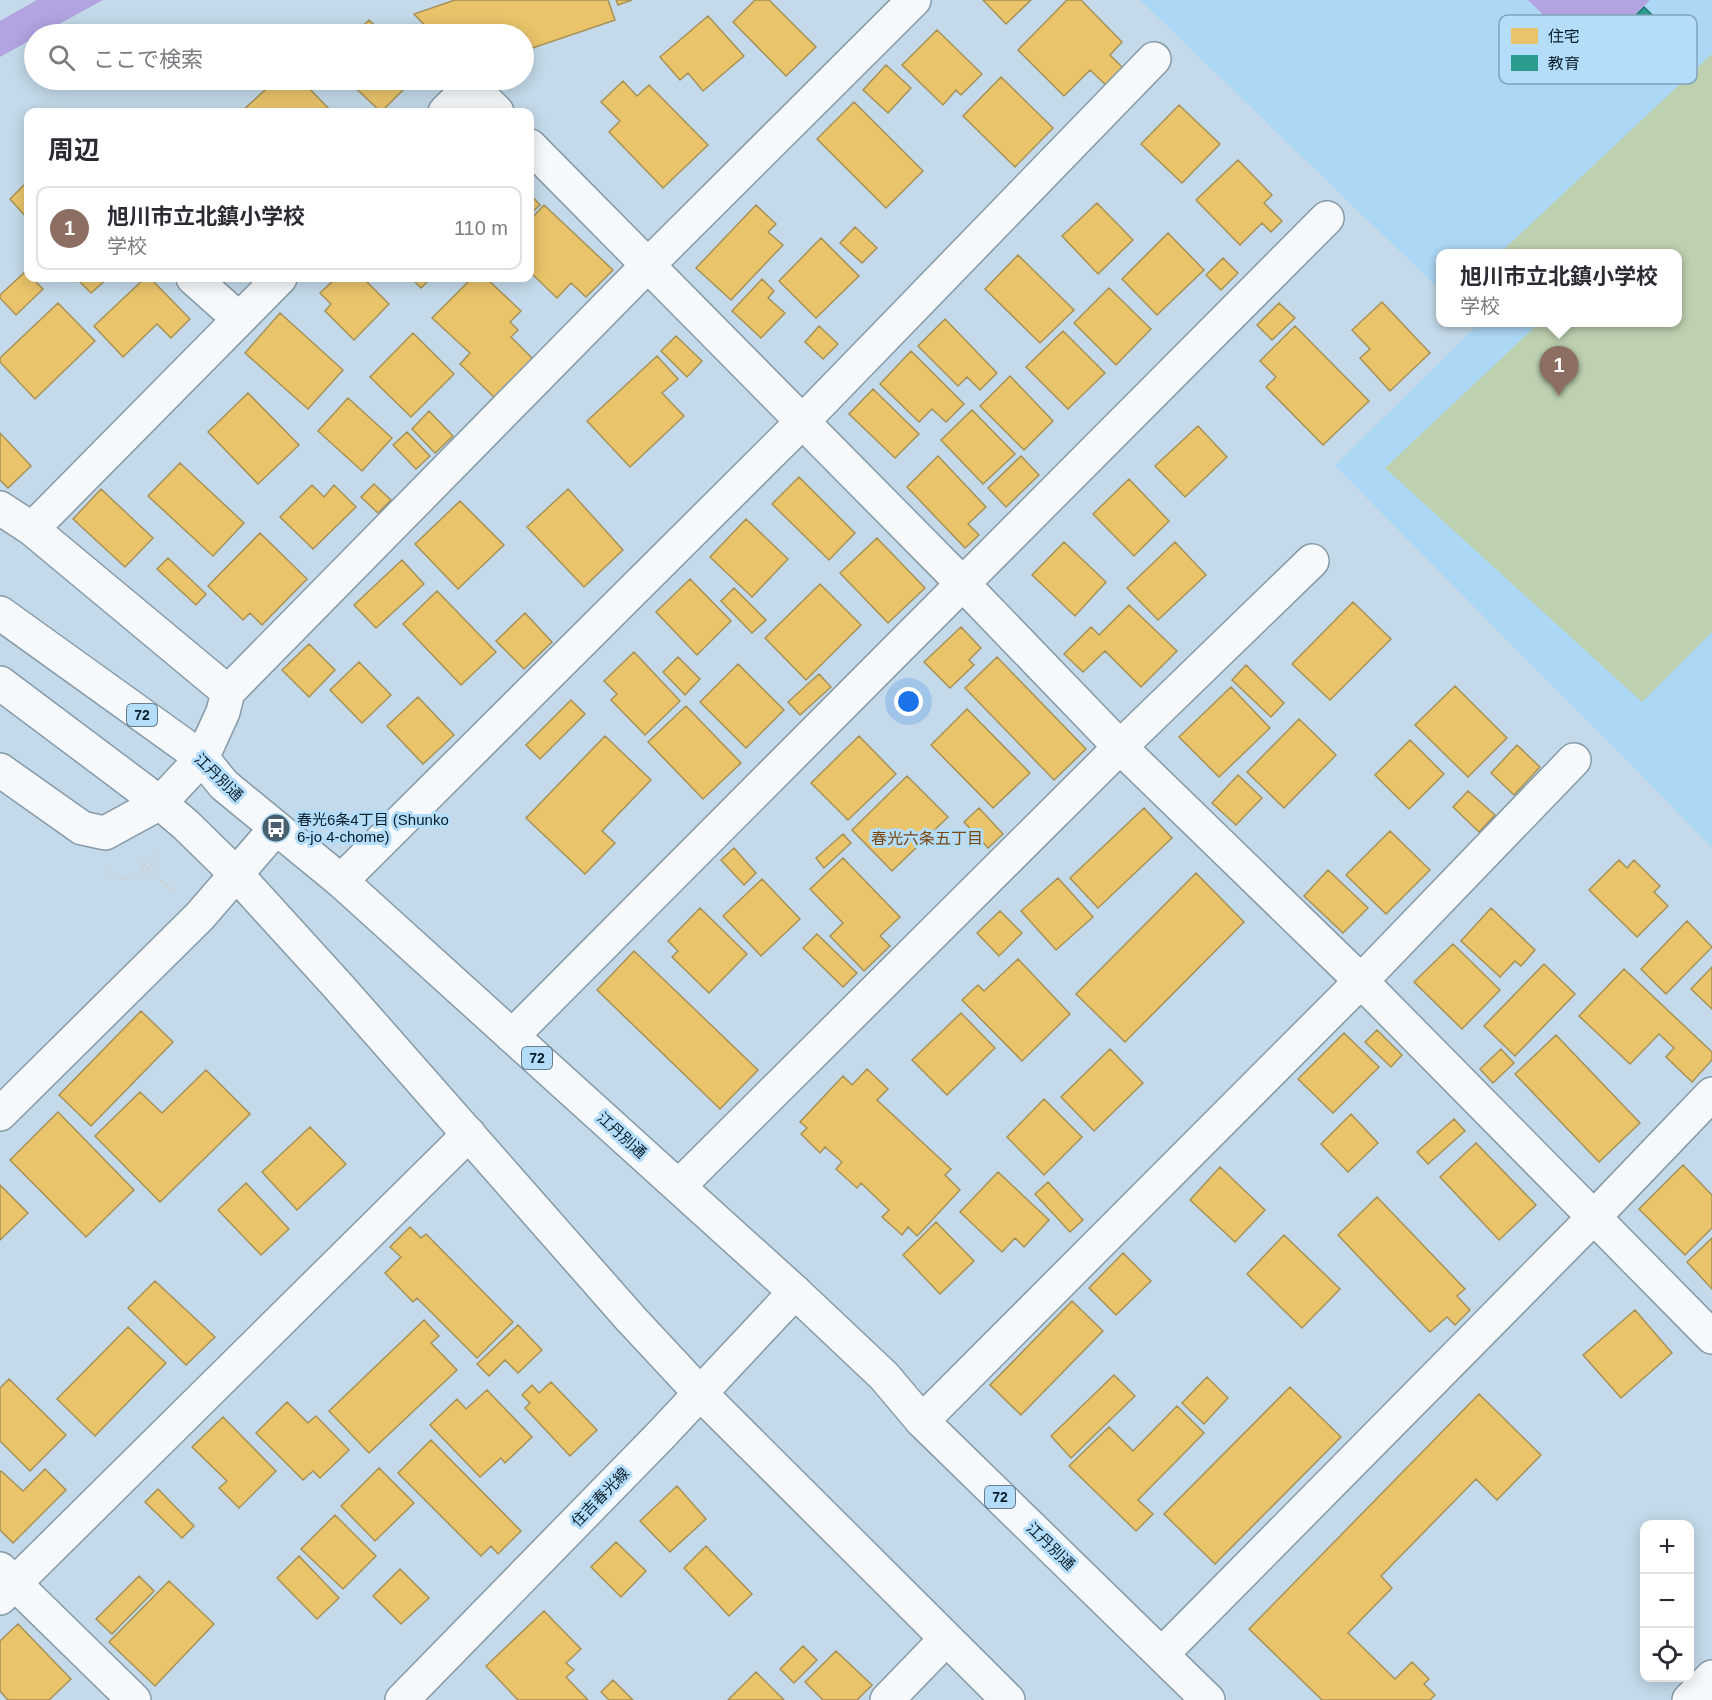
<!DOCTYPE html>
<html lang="ja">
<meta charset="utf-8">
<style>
body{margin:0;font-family:Arial,"Noto Sans JP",sans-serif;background:#f7f7f7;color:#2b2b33}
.controls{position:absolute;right:18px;bottom:18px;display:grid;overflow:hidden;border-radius:12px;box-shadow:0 3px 15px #0003}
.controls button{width:54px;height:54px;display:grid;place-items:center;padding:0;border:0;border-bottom:2px solid #e1e1e2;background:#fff;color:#2b2b33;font:30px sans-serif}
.you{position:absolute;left:909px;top:702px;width:21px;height:21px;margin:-15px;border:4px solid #fff;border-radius:50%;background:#1a73e8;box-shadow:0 0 0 9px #1a73e833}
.badge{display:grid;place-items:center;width:39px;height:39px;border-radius:50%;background:#4a5f6d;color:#fff;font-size:20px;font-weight:700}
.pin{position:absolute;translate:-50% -50px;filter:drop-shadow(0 2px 3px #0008)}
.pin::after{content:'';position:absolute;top:32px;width:21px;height:18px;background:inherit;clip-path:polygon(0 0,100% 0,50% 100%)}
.popup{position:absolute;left:1436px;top:249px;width:246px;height:78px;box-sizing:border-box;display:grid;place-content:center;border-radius:12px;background:#fff;filter:drop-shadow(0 2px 4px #0005);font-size:20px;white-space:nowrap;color:#7c7c81}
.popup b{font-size:22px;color:#2b2b33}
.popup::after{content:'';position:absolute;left:50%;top:100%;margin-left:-12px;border:12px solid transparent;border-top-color:#fff}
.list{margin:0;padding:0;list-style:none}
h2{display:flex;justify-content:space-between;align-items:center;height:78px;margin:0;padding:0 24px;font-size:26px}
h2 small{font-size:20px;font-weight:400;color:#7c7c81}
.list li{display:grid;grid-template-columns:39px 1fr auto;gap:18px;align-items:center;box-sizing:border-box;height:84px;margin:0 12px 12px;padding:0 12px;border:2px solid #e1e1e2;border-radius:12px}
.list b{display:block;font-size:22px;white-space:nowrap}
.list p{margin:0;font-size:20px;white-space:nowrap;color:#7c7c81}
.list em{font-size:20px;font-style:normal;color:#7c7c81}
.icon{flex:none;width:33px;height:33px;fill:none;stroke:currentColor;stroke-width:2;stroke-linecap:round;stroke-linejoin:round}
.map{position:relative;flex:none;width:1712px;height:1700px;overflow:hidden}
.search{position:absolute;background:#fff;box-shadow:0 3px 15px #0003;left:24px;top:24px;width:510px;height:66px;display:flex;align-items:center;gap:15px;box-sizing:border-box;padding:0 21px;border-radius:33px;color:#7c7c81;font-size:22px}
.panel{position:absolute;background:#fff;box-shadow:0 3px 15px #0003;left:24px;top:108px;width:510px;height:174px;border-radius:12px}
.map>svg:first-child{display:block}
.built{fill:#acd7f5}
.green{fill:#bdd1b1}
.water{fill:#b2a3e1}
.homes{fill:#e9c46a;stroke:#a69257;stroke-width:1.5}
.schools{fill:#2a9d8f;stroke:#207771;stroke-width:1.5}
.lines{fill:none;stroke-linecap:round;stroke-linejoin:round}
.minor-casing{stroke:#8599a6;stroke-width:36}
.tertiary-casing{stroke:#8599a6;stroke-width:36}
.primary-casing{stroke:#8599a6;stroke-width:36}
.path{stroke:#cbd2d7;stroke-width:4;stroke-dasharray:3 3;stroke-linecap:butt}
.minor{stroke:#f6f9fc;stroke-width:33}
.tertiary{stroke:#f6f9fc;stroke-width:33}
.primary{stroke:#f6f9fc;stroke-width:33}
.labels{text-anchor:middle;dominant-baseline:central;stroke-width:6;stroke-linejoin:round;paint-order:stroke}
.shield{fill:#b4ddfa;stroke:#3c5768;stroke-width:1.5}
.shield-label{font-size:14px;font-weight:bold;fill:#081d2a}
.street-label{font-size:15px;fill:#081d2a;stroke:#b4ddfa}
.poi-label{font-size:15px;fill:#081d2a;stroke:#b4ddfa;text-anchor:start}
.neighbourhood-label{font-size:16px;fill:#7c450a;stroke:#b4ddfa}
.key{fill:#b4ddfa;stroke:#80a3bc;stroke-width:1.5}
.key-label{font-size:16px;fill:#081d2a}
</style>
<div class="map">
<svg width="1712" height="1700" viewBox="0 0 1712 1700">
<rect width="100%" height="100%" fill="#c4daea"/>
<path class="built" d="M1140,0H1712V847L1335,466L1477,325L1475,323L1678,322V254H1440V290Z"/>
<path class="green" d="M1712,54V632L1642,702L1385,468L1539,323L1678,322V254L1500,253Z"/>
<path class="water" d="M37,0H103L41,34H34V38L0,57V21Z
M1528,0H1650L1590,61Z"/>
<path class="homes" d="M455,0H608L615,20L524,51V34H433L414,14Z
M616,0H632L618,5Z
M755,0H769L816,47L786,76L733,22Z
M983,0H1031L1006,24Z
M1067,0H1081L1122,42L1110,55L1124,69L1107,86L1090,70L1064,96L1018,50Z
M708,16L744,56L703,91L688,73L680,80L660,57Z
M369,20L383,34H355Z
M937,30L982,74L961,95L956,90L943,105L902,65Z
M886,65L911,88L888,113L863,90Z
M1001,77L1053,128L1015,167L963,116Z
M276,80H301L332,112H241Z
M347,80H413L381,112Z
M623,81L637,96L649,85L708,145L663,188L609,132L620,121L601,102Z
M854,102L923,171L886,208L817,139Z
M1179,105L1220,144L1182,183L1141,144Z
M1238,160L1272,195L1264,203L1282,221L1271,232L1262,223L1240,245L1196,200Z
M28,181V219L10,199Z
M530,194L540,205L530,214Z
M1097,203L1133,240L1098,274L1062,236Z
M544,205L613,270L586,297L571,283L557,298L530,272V220Z
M756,205L776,224L768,232L783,245L731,300L696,268Z
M855,227L877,248L862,263L840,243Z
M1168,233L1204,270L1157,315L1122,279Z
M821,238L859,276L816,318L779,281Z
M1018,255L1074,310L1040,343L985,289Z
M1223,258L1238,273L1221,290L1206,275Z
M26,271L28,278H32L43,289L16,315L0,298V295Z
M76,278H108L91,293Z
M145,278H150L190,319L171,338L157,324L123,357L94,326Z
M336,278H363L389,304L354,340L325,311L331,304L320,293Z
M411,278H431L421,288Z
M472,278H486L521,311L510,322L518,330L511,337L534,360L496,399L460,364L470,353L432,318Z
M762,279L774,291L768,298L785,313L761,338L732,311Z
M1109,288L1151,329L1116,365L1074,323Z
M1382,302L1430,353L1390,391L1360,358L1370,349L1352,330Z
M58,303L95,341L35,399L0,362V358Z
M1279,303L1295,318L1272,340L1257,325Z
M280,313L343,370L308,409L245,353Z
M945,319L997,373L980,390L967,377L958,386L918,346Z
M819,326L838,344L823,359L805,342Z
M1295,326L1369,401L1323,445L1266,387L1276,377L1260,361Z
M1063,331L1105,373L1068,409L1026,367Z
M413,333L454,374L411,417L370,377Z
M676,336L702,361L687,377L661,351Z
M911,351L964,404L946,422L932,409L919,422L880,384Z
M657,356L678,379L662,393L684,416L630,467L587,421Z
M1010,376L1053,421L1024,450L980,406Z
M873,389L919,434L895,458L849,414Z
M248,393L299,445L258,484L208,432Z
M348,398L392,438L362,471L318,431Z
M972,410L1015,454L983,484L941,440Z
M429,411L453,436L435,453L412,429Z
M1198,426L1227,457L1185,497L1155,466Z
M407,432L430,456L416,469L393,445Z
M0,433L31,466L8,488L0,480Z
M938,456L986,507L968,524L979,535L965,548L907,487Z
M1021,456L1039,475L1006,507L988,488Z
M180,463L244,523L213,556L148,496Z
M799,477L855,533L829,560L772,504Z
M1129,479L1169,521L1134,556L1093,514Z
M374,484L391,500L378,513L361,497Z
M312,485L324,497L334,485L356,507L313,549L280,517Z
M101,489L153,538L125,567L73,519Z
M568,489L623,550L584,587L527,527Z
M460,501L504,545L458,589L415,544Z
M746,519L788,559L752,597L710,557Z
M260,533L307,579L262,625L250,613L243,620L208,586Z
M877,538L925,588L888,623L840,573Z
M1064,542L1106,582L1075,616L1032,575Z
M1175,542L1206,575L1158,620L1127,588Z
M168,558L206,594L196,605L157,569Z
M402,560L424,584L376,628L354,605Z
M690,579L731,621L697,655L656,612Z
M820,584L861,625L806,680L765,638Z
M734,588L766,620L752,633L721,601Z
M437,591L496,652L461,685L403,624Z
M1353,602L1391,639L1330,700L1292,664Z
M1129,605L1177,651L1141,687L1105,651L1083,672L1064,654L1091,627L1099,635Z
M525,613L552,642L524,669L496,641Z
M961,627L981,648L969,660L974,665L950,688L924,662Z
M309,644L335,670L309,697L282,670Z
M634,652L680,701L645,735L611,700L617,694L604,681Z
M678,657L700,679L685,695L663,672Z
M997,657L1086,749L1054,780L965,688Z
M359,662L391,695L362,723L330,690Z
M738,664L784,710L746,748L700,702Z
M1246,665L1284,703L1271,717L1232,680Z
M819,674L831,687L800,715L788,702Z
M1455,686L1507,738L1468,777L1415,725Z
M1231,687L1270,728L1219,777L1179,737Z
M418,697L454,735L423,764L387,726Z
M571,700L585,714L540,759L526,745Z
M686,706L741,763L703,799L648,742Z
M967,709L1030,773L993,808L931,745Z
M1299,719L1336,755L1284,808L1247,772Z
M605,736L651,780L602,831L615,843L585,874L526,818Z
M859,736L896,774L848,820L811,783Z
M1410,740L1444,774L1409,809L1375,775Z
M1517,745L1540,767L1514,795L1491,773Z
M1238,775L1262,798L1236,825L1212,803Z
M907,776L948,817L892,871L852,830Z
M1468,791L1495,815L1479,832L1453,807Z
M979,808L1003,834L988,848L964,822Z
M1144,808L1172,838L1098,908L1070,878Z
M1390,831L1430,870L1386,914L1346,875Z
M843,834L851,843L824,868L816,858Z
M734,848L756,873L744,885L721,860Z
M843,858L900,917L880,936L890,946L864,971L830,936L843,923L810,889Z
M1619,860L1627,868L1634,860L1660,886L1654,892L1668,906L1637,937L1589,890Z
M1328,870L1368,908L1343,933L1304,896Z
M1196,873L1244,922L1125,1042L1076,994Z
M1058,878L1093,917L1056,950L1021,911Z
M762,879L800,919L761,956L723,916Z
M700,908L747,954L709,993L672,957L678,951L668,941Z
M1491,908L1535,950L1521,966L1515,961L1500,977L1461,941Z
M1000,911L1022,933L999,956L977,933Z
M1687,921L1712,947L1666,994L1641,969Z
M817,934L857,973L843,987L803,948Z
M1453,944L1500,990L1462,1029L1414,982Z
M634,951L758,1070L720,1109L597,990Z
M1018,959L1070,1014L1022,1061L962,1000L978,985L984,991Z
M1544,964L1575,994L1515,1056L1484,1026Z
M1712,967V1009L1691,989Z
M1624,969L1712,1052V1060L1692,1082L1666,1057L1674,1048L1659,1034L1630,1064L1579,1016Z
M141,1011L173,1042L91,1126L59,1095Z
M961,1013L995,1048L947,1095L912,1060Z
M1377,1030L1402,1055L1391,1067L1365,1042Z
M1344,1033L1379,1067L1333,1113L1298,1079Z
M1556,1035L1640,1123L1599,1162L1515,1074Z
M1110,1049L1143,1083L1094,1131L1061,1097Z
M1501,1049L1514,1063L1493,1083L1480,1069Z
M867,1069L888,1089L877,1100L951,1169L945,1175L960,1190L917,1236L908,1227L902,1235L882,1217L889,1210L861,1183L857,1188L836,1169L842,1162L825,1147L820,1153L801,1134L807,1128L800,1122L843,1076L852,1085Z
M206,1070L250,1114L160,1202L95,1136L140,1092L162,1113Z
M1044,1099L1082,1137L1044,1175L1007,1137Z
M58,1112L134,1190L86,1237L10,1160Z
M1351,1114L1378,1143L1348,1172L1321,1144Z
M1454,1119L1465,1131L1428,1164L1417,1152Z
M310,1127L346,1164L297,1210L262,1172Z
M1476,1143L1536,1205L1499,1240L1440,1177Z
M1683,1165L1712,1195V1228L1685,1255L1639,1209Z
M1220,1167L1265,1210L1235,1242L1190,1200Z
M998,1172L1049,1220L1024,1247L1015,1238L1002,1252L960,1212Z
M1048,1182L1083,1220L1070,1232L1035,1194Z
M246,1183L289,1229L261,1255L218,1210Z
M0,1185L28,1213L0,1240Z
M1377,1197L1465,1289L1457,1296L1470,1310L1455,1325L1447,1317L1430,1332L1338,1235Z
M936,1222L974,1261L940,1294L903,1255Z
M410,1227L421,1238L426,1234L513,1322L477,1358L417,1298L413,1302L385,1273L401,1257L390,1247Z
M1284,1235L1340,1289L1302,1328L1247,1274Z
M1712,1238V1289L1687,1262Z
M1123,1253L1151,1281L1116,1315L1089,1288Z
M155,1281L215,1337L186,1365L128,1308Z
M1072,1301L1103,1331L1021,1415L990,1385Z
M1635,1310L1672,1353L1621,1398L1583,1355Z
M424,1320L439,1336L431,1343L457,1370L369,1453L329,1411Z
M518,1325L542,1350L518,1373L505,1360L489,1376L477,1364Z
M128,1327L166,1363L95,1436L57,1399Z
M1114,1375L1135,1396L1071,1458L1051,1436Z
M1207,1377L1228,1398L1204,1424L1182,1403Z
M9,1379L66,1435L30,1471L0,1441V1388Z
M551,1382L597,1430L570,1456L525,1408L530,1403L522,1395L532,1385L539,1393Z
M1290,1387L1341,1437L1215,1564L1164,1514Z
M487,1390L532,1437L505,1463L501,1458L480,1477L430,1425L457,1399L466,1409Z
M1479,1394L1541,1455L1497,1500L1476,1479L1381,1576L1392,1588L1348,1633L1395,1679L1412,1662L1429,1679L1424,1684L1435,1695L1430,1700H1322L1249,1629Z
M287,1402L308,1423L316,1416L349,1450L320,1478L313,1471L303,1480L256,1433Z
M1177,1406L1204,1433L1138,1500L1153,1514L1136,1531L1069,1466L1109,1427L1133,1451Z
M223,1417L276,1471L239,1508L219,1488L227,1481L192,1447Z
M431,1440L521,1531L498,1554L491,1546L481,1556L398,1473Z
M379,1468L414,1503L375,1541L341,1506Z
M45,1469L66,1490L13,1543L0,1530V1472L1,1471L23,1491Z
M677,1486L706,1519L670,1552L640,1521Z
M158,1489L194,1526L182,1538L145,1502Z
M335,1515L376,1556L343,1589L301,1549Z
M616,1542L646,1571L621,1597L591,1567Z
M706,1546L752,1594L729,1616L684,1568Z
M299,1556L339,1598L317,1619L277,1578Z
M400,1569L429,1598L401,1624L373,1596Z
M139,1576L154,1591L112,1634L96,1619Z
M169,1581L214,1624L155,1686L109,1642Z
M544,1611L581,1649L566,1663L574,1670L566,1677L588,1700H518L486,1666Z
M18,1624L71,1679L49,1700H8L0,1691V1641Z
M803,1646L817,1660L794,1683L780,1669Z
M836,1651L872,1685L857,1700H823L805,1682Z
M756,1672L784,1700H728Z
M613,1680L633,1700H609L601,1692Z"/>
<path class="schools" d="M1644,7L1674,36L1627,84L1597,55Z"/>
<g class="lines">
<g class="minor-casing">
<path id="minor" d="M445,112L471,86L497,112
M530,146L963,584L1120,747L1361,981L1712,1337
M193,278L239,319
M0,508L32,529L228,692L223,712L202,758L160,803L105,833L82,828L0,770
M32,529L280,278
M228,692L647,266L914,0
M341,881L802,422L1154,59
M512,1036L1327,218
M0,1114L200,916L276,828
M679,1186L1120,747L1312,561
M922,1421L1361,981L1574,760
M0,1569L134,1700
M0,1598L469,1134
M1162,1654L1593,1218L1712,1094
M887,1700L946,1639
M1689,1700L1712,1677"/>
</g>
<g class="tertiary-casing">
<path id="tertiary" d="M402,1700L660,1436L795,1292"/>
</g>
<g class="primary-casing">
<path id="primary" d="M0,613L202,758L224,785L341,881L795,1292L884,1376L922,1421L1208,1700
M0,683L160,803L186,825L237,875L338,986L631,1319L699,1392L1008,1700"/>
</g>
<path class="path" d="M138,860L173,891
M109,871L122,880L148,868L161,853"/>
<use href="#minor" class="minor"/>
<use href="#tertiary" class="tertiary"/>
<use href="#primary" class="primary"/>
</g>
<defs>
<g id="bus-disc" transform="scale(1.5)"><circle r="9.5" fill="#4a5f6d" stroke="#b4ddfa"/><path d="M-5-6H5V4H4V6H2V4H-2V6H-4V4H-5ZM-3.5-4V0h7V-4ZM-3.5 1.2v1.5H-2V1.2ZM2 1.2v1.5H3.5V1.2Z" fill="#fff"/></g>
</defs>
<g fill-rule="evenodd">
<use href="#bus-disc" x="276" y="828"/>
</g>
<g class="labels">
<g class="shield">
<rect x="127" y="704" width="30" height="22" rx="4.5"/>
<rect x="522" y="1047" width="30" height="22" rx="4.5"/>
<rect x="985" y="1486" width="30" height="22" rx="4.5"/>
</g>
<g class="shield-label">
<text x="142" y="715">72</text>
<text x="537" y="1058">72</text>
<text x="1000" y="1497">72</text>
</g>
<g class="street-label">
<text transform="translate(219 777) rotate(44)">江丹別通</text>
<text transform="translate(622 1135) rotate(42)">江丹別通</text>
<text transform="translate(600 1497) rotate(-46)">住吉春光線</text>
<text transform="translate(1051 1546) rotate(44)">江丹別通</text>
</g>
<g class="poi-label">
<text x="297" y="819">春光6条4丁目 (Shunko<tspan x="297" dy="17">6-jo 4-chome)</tspan></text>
</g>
<g class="neighbourhood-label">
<text x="927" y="838">春光六条五丁目</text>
</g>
</g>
<rect x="1499" y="15" width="198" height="69" rx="9" class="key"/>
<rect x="1511" y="28" width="27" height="16" fill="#e9c46a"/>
<rect x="1511" y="55" width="27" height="16" fill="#2a9d8f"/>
<g class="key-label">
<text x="1548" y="42">住宅</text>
<text x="1548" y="69">教育</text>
</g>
</svg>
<div class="controls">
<button>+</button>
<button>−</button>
<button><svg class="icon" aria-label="locate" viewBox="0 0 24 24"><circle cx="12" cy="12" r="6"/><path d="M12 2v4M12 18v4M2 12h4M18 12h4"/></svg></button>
</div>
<div class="you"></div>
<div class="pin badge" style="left:1559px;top:396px;background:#8d6e63">1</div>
<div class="popup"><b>旭川市立北鎮小学校</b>学校</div>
<div class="search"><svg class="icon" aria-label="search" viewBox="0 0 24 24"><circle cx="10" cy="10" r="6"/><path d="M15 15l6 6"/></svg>ここで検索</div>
<section class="panel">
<h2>周辺<small></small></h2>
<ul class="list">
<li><span class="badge" style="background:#8d6e63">1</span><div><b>旭川市立北鎮小学校</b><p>学校</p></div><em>110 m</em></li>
</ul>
</section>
</div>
